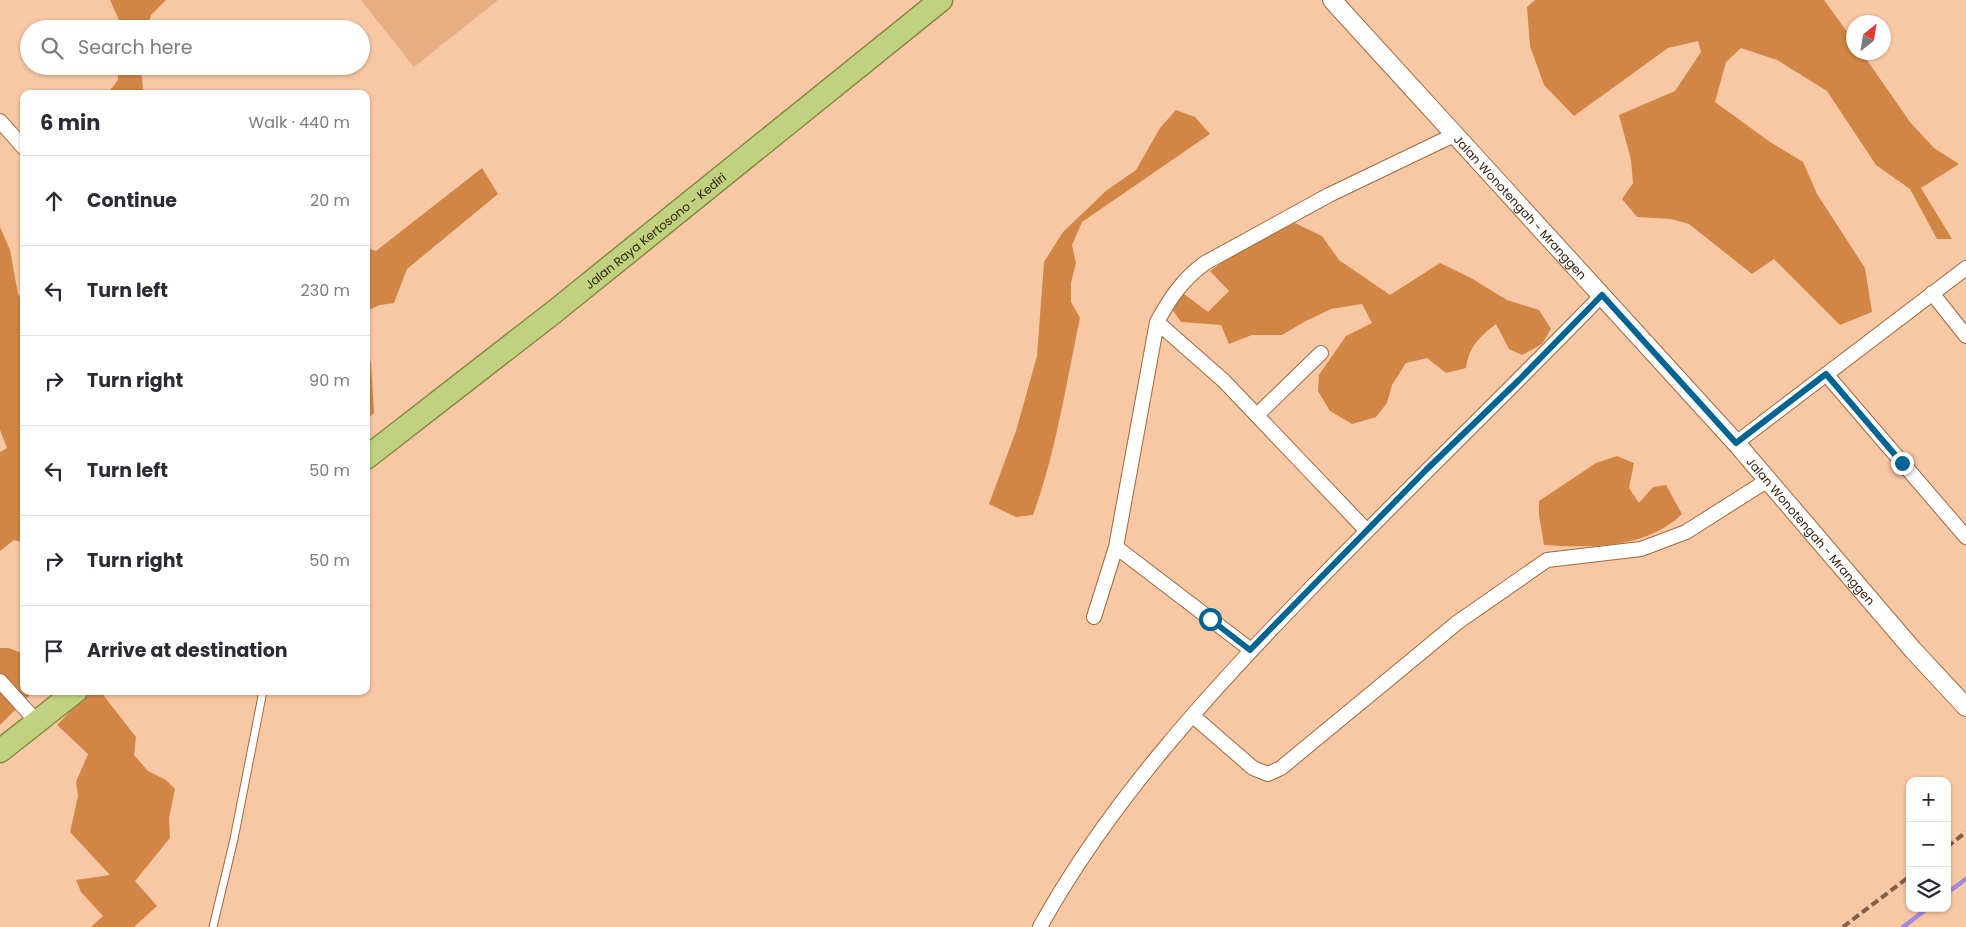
<!DOCTYPE html>
<meta charset="utf-8">
<style>
body{margin:0;font-family:Poppins,sans-serif;background:#f7f7f7;color:#2b2b33}
.controls{position:absolute;right:15px;bottom:15px;display:grid;overflow:hidden;border-radius:10px;box-shadow:0 1px 4px #0004}
.controls button{width:45px;height:45px;display:grid;place-items:center;padding:0;border:0;border-bottom:1px solid #e1e1e2;background:#fff;color:#2b2b33;font:25px sans-serif}
.compass{position:absolute;left:1846px;top:15px;width:45px;height:45px;border-radius:50%;background:#fff;box-shadow:0 1px 4px #0004;rotate:30deg}
.stop{position:absolute;width:15px;height:15px;margin:-11px;border:4px solid #016493;border-radius:50%;background:#fff}
.stop.end{background:#016493;border-color:#fff;box-shadow:0 1px 5px #0008}
.list{margin:0;padding:0;list-style:none}
h2{display:flex;justify-content:space-between;align-items:center;height:65px;margin:0;padding:0 20px;font-size:21px}
h2 small{font-size:16px;font-weight:400;color:#7c7c81}
.list li{display:grid;grid-template-columns:32px 1fr auto;gap:15px;align-items:center;box-sizing:border-box;height:90px;padding:0 20px;border-top:1px solid #e1e1e2}
.list b{display:block;font-size:19px;white-space:nowrap}
.list em{font-size:16px;font-style:normal;color:#7c7c81}
.icon{flex:none;width:28px;height:28px;fill:none;stroke:currentColor;stroke-width:2;stroke-linecap:round;stroke-linejoin:round}
.map{position:relative;flex:none;width:1966px;height:927px;overflow:hidden}
.search{position:absolute;background:#fff;box-shadow:0 1px 4px #0004;left:20px;top:20px;width:350px;height:55px;display:flex;align-items:center;gap:12px;box-sizing:border-box;padding:0 18px;border-radius:28px;color:#7c7c81;font-size:19px}
.panel{position:absolute;background:#fff;box-shadow:0 1px 4px #0004;left:20px;top:90px;width:350px;height:605px;border-radius:10px}
.map>svg:first-child{display:block}
.green{fill:#e6ae82}
.forest{fill:#d18645}
.lines{fill:none;stroke-linecap:round;stroke-linejoin:round}
.stream{stroke:#a488db;stroke-width:4.5}
.service-casing{stroke:#9f693d;stroke-width:9}
.minor-casing{stroke:#9f693d;stroke-width:16}
.tertiary-casing{stroke:#9f693d;stroke-width:20}
.trunk-casing{stroke:#858a42;stroke-width:25}
.service{stroke:#fff;stroke-width:7}
.minor{stroke:#fff;stroke-width:14}
.tertiary{stroke:#fff;stroke-width:18}
.trunk{stroke:#c0d280;stroke-width:22}
.rail{stroke:#816047;stroke-width:4;stroke-dasharray:8 4;stroke-linecap:butt}
.route{stroke:#016493;stroke-width:6}
.labels{text-anchor:middle;dominant-baseline:central;stroke-width:4;stroke-linejoin:round;paint-order:stroke}
.street-label{font-size:12px;fill:#321c09;stroke:#fcd7bc}
</style>
<div class="map">
<svg width="1966" height="927" viewBox="0 0 1966 927">
<rect width="100%" height="100%" fill="#f8c7a3"/>
<path class="green" d="M361,0H498L414,67Z"/>
<path class="forest" d="M110,0H166L151,15L147,29H123Z
M1535,0H1824L1853,40L1854,52L1862,53L1910,122L1934,148L1959,164L1921,188L1952,239H1937L1910,189L1876,165L1827,91L1777,60L1741,48L1726,62L1715,102L1770,142L1803,162L1817,194L1865,268L1872,312L1840,325L1774,259L1752,274L1689,224L1671,219L1637,217L1622,199L1633,183L1631,160L1619,115L1675,91L1701,52L1698,41L1668,48L1574,116L1544,85L1530,46L1527,7Z
M118,66H141L143,89L148,94H107L118,80Z
M1176,110L1195,117L1210,134L1082,222L1072,245L1076,263L1071,283V302L1080,318C1066,384 1056,452 1033,515L1016,517L989,504L1016,431L1037,356L1044,262L1063,232L1107,190L1136,170L1160,128Z
M482,168L498,194L407,269L394,303L380,305L366,311V248L376,251Z
M1295,223L1322,236L1339,260L1390,295L1440,263L1471,278L1507,300L1539,310L1551,329L1542,344L1522,355L1509,349L1496,324C1479,337 1469,347 1466,368L1446,373L1427,358L1406,363L1392,385L1387,403L1376,417L1352,424L1330,411L1318,391L1319,375L1346,336L1372,323L1362,304L1331,309L1304,322L1282,335H1252L1229,344L1221,325L1181,322L1172,309L1184,294L1208,312L1229,291L1210,271L1236,253Z
M0,227L10,250L18,294L24,304V543L14,540L0,551V452L7,448L0,430Z
M366,355L371,363L374,413L366,420Z
M1617,456L1634,463L1629,488L1639,503L1653,487L1666,485L1682,514C1646,549 1590,548 1544,545L1539,515V501L1596,463Z
M0,648H9L24,654V691H34L0,725Z
M90,691H100L136,737L134,755L148,771L166,780L175,789L169,818L170,838L135,881L157,906L134,927H91L103,916L81,892L76,880L110,875L70,832L78,796L76,782L88,754L57,725Z"/>
<g class="lines">
<path class="stream" d="M1947,893L1966,879
M1903,927L1928,908"/>
<g class="service-casing">
<path id="service" d="M213,927L234,839L263,691"/>
</g>
<g class="minor-casing">
<path id="minor" d="M0,121L24,148
M1932,293L1966,336
M1157,322L1224,381L1366,530
M1826,374L1966,537
M1257,415L1321,353
M1736,443L1966,268
M1094,617L1116,547
M1251,650L1116,547L1157,322C1170,298 1183,279 1205,263L1329,195L1454,135
M0,681L37,722
M1193,716L1253,768L1268,774L1281,768L1458,622L1547,560L1641,549L1686,532L1768,480
M1040,927C1109,802 1209,693 1308,591C1405,491 1505,395 1602,295"/>
</g>
<g class="tertiary-casing">
<g id="tertiary">
<path id="s1" d="M1332,0L1736,443L1913,650L1966,707"/>
</g>
</g>
<g class="trunk-casing">
<g id="trunk">
<path id="s2" d="M366,458L554,312L941,0"/>
<path d="M0,751L76,691"/>
</g>
</g>
<use href="#service" class="service"/>
<use href="#minor" class="minor"/>
<use href="#tertiary" class="tertiary"/>
<use href="#trunk" class="trunk"/>
<path class="rail" d="M1947,847L1966,832
M1843,927L1910,876"/>
</g>
<g class="lines">
<path class="route" d="M1210,619L1250,650L1426,470L1519,380L1602,295L1736,443L1826,374L1902,463"/>
</g>
<g class="labels">
<g class="street-label">
<text stroke="none"><textPath href="#s1" startOffset="280">Jalan Wonotengah - Mranggen</textPath></text>
<text stroke="none"><textPath href="#s2" startOffset="368">Jalan Raya Kertosono - Kediri</textPath></text>
<text stroke="none"><textPath href="#s1" startOffset="715">Jalan Wonotengah - Mranggen</textPath></text>
</g>
</g>
</svg>
<div class="controls">
<button>+</button>
<button>−</button>
<button><svg class="icon" aria-label="layers" viewBox="0 0 24 24"><path d="M12 4l9 5-9 5-9-5zM3 14l9 5 9-5"/></svg></button>
</div>
<svg class="compass" viewBox="-18 -18 36 36"><path d="M0-13l5 13h-10z" fill="#e53935"/><path d="M0 13l5-13h-10z" fill="#7c7c81"/></svg>
<div class="stop" style="left:1210px;top:619px"></div>
<div class="stop end" style="left:1902px;top:463px"></div>
<div class="search"><svg class="icon" aria-label="search" viewBox="0 0 24 24"><circle cx="10" cy="10" r="6"/><path d="M15 15l6 6"/></svg>Search here</div>
<section class="panel">
<h2>6 min<small>Walk · 440 m</small></h2>
<ul class="list">
<li><svg class="icon" aria-label="ahead" viewBox="0 0 24 24"><path d="M12 20V5M6 11l6-6 6 6"/></svg><div><b>Continue</b></div><em>20 m</em></li>
<li><svg class="icon" aria-label="left" viewBox="0 0 24 24"><path d="M17 20v-9H6M10 6l-5 5 5 5"/></svg><div><b>Turn left</b></div><em>230 m</em></li>
<li><svg class="icon" aria-label="right" viewBox="0 0 24 24"><path d="M7 20v-9h11M14 6l5 5-5 5"/></svg><div><b>Turn right</b></div><em>90 m</em></li>
<li><svg class="icon" aria-label="left" viewBox="0 0 24 24"><path d="M17 20v-9H6M10 6l-5 5 5 5"/></svg><div><b>Turn left</b></div><em>50 m</em></li>
<li><svg class="icon" aria-label="right" viewBox="0 0 24 24"><path d="M7 20v-9h11M14 6l5 5-5 5"/></svg><div><b>Turn right</b></div><em>50 m</em></li>
<li><svg class="icon" aria-label="arrive" viewBox="0 0 24 24"><path d="M6 21V4h12l-3 4 3 4H6"/></svg><div><b>Arrive at destination</b></div></li>
</ul>
</section>
</div>
